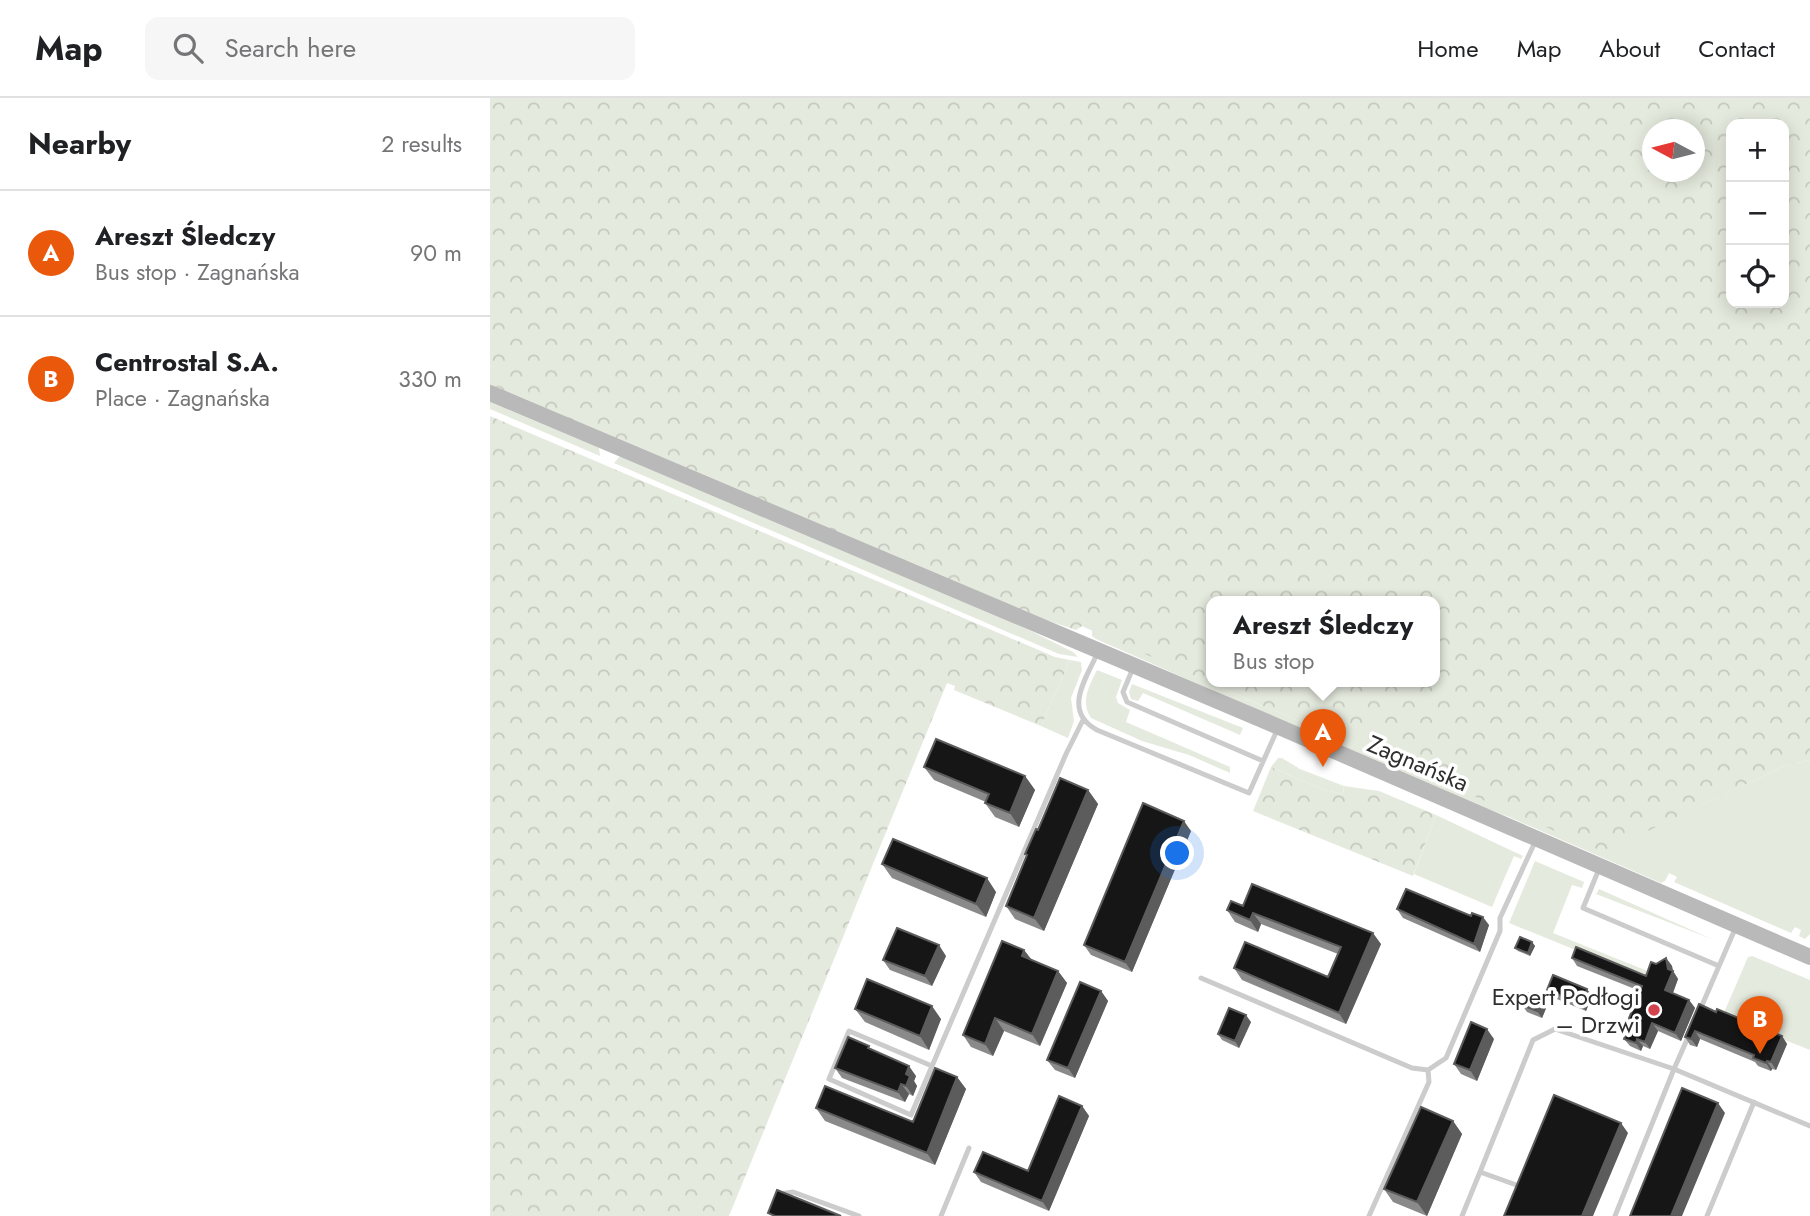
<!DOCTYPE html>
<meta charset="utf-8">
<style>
body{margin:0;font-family:Jost,sans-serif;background:#f6f6f6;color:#202124}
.controls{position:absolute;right:21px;top:21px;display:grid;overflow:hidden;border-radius:14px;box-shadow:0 4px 18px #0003}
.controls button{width:63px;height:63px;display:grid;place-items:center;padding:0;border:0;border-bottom:2px solid #e0e0e0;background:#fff;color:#202124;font:35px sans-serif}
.compass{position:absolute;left:1152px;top:21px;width:63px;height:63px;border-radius:50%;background:#fff;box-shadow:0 4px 18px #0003;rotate:277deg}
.you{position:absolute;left:688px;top:756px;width:24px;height:24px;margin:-18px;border:5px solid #fff;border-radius:50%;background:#1a73e8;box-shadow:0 0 0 10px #1a73e833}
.badge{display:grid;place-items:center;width:46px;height:46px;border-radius:50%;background:#ea580c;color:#fff;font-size:23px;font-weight:700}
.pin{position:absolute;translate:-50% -58px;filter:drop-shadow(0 2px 4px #0008)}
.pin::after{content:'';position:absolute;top:37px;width:24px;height:21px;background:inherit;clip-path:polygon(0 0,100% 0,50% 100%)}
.popup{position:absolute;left:716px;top:498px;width:234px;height:91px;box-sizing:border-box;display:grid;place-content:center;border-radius:14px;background:#fff;filter:drop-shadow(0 2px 5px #0005);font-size:23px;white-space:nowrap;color:#757577}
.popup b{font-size:26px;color:#202124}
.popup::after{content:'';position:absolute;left:50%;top:100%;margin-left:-14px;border:14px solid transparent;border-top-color:#fff}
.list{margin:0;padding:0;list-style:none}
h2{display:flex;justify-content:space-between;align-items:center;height:91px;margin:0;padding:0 28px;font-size:30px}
h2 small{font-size:23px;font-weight:400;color:#757577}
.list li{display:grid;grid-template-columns:46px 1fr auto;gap:21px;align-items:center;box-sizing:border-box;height:126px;padding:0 28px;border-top:2px solid #e0e0e0}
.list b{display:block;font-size:26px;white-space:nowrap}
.list p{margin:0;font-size:23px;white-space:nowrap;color:#757577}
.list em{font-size:23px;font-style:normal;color:#757577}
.icon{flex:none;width:38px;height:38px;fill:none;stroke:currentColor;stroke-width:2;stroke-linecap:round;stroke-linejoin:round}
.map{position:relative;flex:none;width:1320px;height:1118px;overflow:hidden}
header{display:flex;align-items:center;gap:42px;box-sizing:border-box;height:98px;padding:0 35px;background:#fff;border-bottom:2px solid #e0e0e0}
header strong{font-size:33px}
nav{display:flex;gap:38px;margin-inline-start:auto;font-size:24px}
.search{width:490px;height:63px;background:#f6f6f6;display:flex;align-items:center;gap:18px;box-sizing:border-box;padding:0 24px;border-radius:14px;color:#757577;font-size:26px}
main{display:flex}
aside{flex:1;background:#fff}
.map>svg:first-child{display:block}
.green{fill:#e5eade}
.forest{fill:url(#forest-crowns);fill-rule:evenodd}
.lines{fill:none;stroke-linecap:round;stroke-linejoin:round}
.lane{stroke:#ccc;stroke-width:5}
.secondary{stroke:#b9b9b9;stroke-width:16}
.wall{fill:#8a8a8a}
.shaded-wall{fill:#5c5c5c}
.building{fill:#161616;stroke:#5c5c5c;stroke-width:2}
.poi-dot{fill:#d3434e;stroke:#fff;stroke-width:2.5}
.labels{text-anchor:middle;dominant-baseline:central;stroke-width:7;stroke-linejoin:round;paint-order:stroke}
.street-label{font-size:24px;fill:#2f2f2f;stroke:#fff}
.poi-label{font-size:24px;fill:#2f2f2f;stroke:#fff;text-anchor:end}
</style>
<header>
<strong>Map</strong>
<div class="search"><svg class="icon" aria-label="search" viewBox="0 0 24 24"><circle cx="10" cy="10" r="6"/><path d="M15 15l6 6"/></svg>Search here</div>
<nav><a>Home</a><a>Map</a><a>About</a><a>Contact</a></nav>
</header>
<main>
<aside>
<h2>Nearby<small>2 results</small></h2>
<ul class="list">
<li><span class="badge">A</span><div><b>Areszt Śledczy</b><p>Bus stop · Zagnańska</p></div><em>90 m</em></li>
<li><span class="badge">B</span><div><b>Centrostal S.A.</b><p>Place · Zagnańska</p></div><em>330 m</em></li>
</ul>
</aside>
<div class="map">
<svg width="1320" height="1118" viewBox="0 0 1320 1118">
<defs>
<pattern id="forest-crowns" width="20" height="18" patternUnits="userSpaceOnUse" patternTransform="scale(1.75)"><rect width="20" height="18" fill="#e5eade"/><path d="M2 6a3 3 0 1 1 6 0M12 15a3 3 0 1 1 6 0" fill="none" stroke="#c5c9bf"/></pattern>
</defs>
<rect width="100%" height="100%" fill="#fff"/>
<path class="green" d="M0,301L109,349L110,358L0,311Z
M134,358L533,529L583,554L588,559L569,556L124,365L129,359Z
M602,532L764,604L1128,759L1136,743L1294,668L1320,662V836L1315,841L1309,838L1311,832L1305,829L1301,835L1184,784L1187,779L1179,775L1175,783L1171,785L1019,719L960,697L606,541L602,538Z
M580,562L591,564L592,572L581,600L584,623L578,640L551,628Z
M607,572L632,582L626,599L628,605L640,612L636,624L740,669V675L699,657L652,643L601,620C590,604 599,588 607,572Z
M642,586L753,630L750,637L653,595L648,603L641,601L639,594Z
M788,660H792L810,671L854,688L853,696L834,692L781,669Z
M946,717L1033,758L1031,761L1024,758L1002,809L924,776Z
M1045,763L1094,784L1092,790L1082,787L1063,835L1160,874L1157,881L1019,825Z
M1109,791L1224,842L1106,796Z
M1262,858L1320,882V952L1233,917L1258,859Z"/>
<path class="forest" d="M0,0H1320V662L1294,668L1137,743L1128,760L764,604L596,530L592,528L586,532L524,511L0,288ZM1241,26H1294V205H1241ZM1162,32H1204V74H1162ZM721,503H945V583H721Z
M0,318L565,559L580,562L551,628L464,592L465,588L457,585L239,1118H0Z
M781,669L834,692L853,696L854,688L889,693L946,717L923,778L763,713Z"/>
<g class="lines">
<path class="lane" d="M608,554C596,581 572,613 607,632L759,695L788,630
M643,570L633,594L637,604L773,663
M1109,771L1093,810L1229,868
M711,880L922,970L938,972L956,960L1010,833V820L1045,744
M1210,912L1245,831
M442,968L359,933L339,981L421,1017L576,656L593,622
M1032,1089L990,1074L1043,942L1065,931L1184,971L1199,937
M289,1096L303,1094L369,1118
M451,1118L479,1050
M879,1118L939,984L938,972
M972,1118L990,1074
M1125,1118L1184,971L1320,1028
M1217,1118L1264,1004"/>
<path class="secondary" d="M0,295L789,629L1320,859"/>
</g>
<path class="wall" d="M434,669L535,678L545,692L529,729L505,719L495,705L496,704L444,682Z
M598,692L608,706L554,833L525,821L516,808L537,758L535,756L548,732Z
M701,733L642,874L601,857L594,847Z
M392,766L506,794L496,819L402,780Z
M753,808L891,846L856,926L752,882L744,870L838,879L848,856L771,826L768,834L745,824L737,812Z
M907,811L981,818L999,827L990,854L913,820Z
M1042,844L1045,848L1040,858L1028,853L1025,850Z
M534,852L542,862L568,873L577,885L550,948L514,933L503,958L481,949L473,937Z
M456,858L442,888L400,872L393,862Z
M1082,860L1156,878L1166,866L1176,860L1182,868L1183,873L1188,881L1183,895L1199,902L1205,910L1191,943L1168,933L1160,951L1153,948L1151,953L1140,948L1134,941L1135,938L1133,935L1150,893L1087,868Z
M1057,892L1102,898L1096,913L1062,899Z
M611,893L618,903L585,980L565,972L557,962Z
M1052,902L1057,908L1052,920L1037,914L1032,907Z
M365,911L451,921L439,952L375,924Z
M1226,914L1292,938L1297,946L1286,972L1282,971L1281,973L1268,968L1265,964L1210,941L1207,949L1200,947L1195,939Z
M761,924L749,950L732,942L728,936Z
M1004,941L987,983L971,976L964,966Z
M381,952L426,978L424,983L427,988L423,998L419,996L415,1004L352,980L345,970Z
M467,979L476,991L445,1067L335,1023L326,1010L423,1024Z
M592,1008L599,1018L559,1113L491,1084L484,1074L538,1073Z
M963,1023L972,1036L937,1118L903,1104L894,1091Z"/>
<path class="shaded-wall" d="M535,678L545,692L529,729L520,715Z
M598,692L608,706L554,833L544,820Z
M694,723L701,733L642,874L635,864Z
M497,780L506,794L496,819L486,806Z
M763,815L771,826L768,834L760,822Z
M993,819L999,827L990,854L984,846Z
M883,835L891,846L856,926L849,915Z
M1042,844L1045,848L1040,858L1038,855Z
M449,847L456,858L442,888L435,878Z
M534,852L543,864L532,858Z
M1176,860L1182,868L1183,874V873L1188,881L1181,900L1175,892L1178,871Z
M568,873L577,885L550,948L542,936Z
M1097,891L1102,898L1096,913L1091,906Z
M611,893L618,903L585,980L578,970Z
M1052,902L1057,908L1052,920L1047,913Z
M1199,902L1205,910L1191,943L1185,935Z
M442,908L451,921L439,952L430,938Z
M756,917L761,924L749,950L745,943Z
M505,920L514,933L503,958L495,946Z
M1162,925L1168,933L1160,951L1155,944Z
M997,931L1004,941L987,983L980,972Z
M1205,933L1210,941L1207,949L1201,941Z
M1292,938L1297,946L1286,972L1281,964Z
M1147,941L1153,948L1151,953L1146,945Z
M1277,963L1282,971L1281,973L1276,965Z
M419,968L426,978L424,983L427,988L423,998L416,988V976Z
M467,979L476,991L445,1067L437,1055Z
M411,986L419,996L415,1004L408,994Z
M1228,1005L1235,1015L1192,1118H1181Z
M592,1008L599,1018L559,1113L552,1103Z
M963,1023L972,1036L937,1118L927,1104Z
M1131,1025L1138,1035L1103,1118H1092Z"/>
<path class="building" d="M446,641L535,678L520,715L495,705L499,696L434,669Z
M570,680L598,692L544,820L516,808L537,757L535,756L546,731L548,732Z
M653,705L694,723L635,864L594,847Z
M403,741L497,780L486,806L392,766Z
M762,786L883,835L849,915L744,870L755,844L838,879L851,849L763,815L760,822L737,812L741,803L753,808Z
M916,791L981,818L982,815L993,819L984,846L907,811Z
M407,830L449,847L435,878L393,862Z
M1030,839L1042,844L1038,855L1025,850Z
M512,843L534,852L532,858L568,873L542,936L505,920L495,946L473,937Z
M1086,849L1156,878L1161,864L1166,866L1176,860L1178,871L1183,873L1175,892L1199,902L1185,935L1162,925L1155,944L1147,941L1146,945L1134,941L1136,936L1133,935L1152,888L1082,860Z
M1063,877L1097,891L1091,906L1057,892Z
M377,881L442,908L430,938L365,911Z
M590,884L611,893L578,970L557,962Z
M1037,895L1052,902L1047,913L1032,907Z
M1209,906L1226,914L1227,911L1292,938L1281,964L1277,963L1276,965L1263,960L1264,957L1205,933L1201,941L1195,939Z
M739,910L756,917L745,943L728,936Z
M981,924L997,931L980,972L964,966Z
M358,939L379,948L378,950L419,968L416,976L420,978L416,988L411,986L408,994L345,970Z
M445,970L467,979L437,1055L326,1010L335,988L423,1024Z
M1192,990L1228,1005L1181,1118H1140Z
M1064,997L1131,1025L1092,1118H1014Z
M569,998L592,1008L552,1103L484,1074L493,1054L538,1073Z
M931,1009L963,1023L927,1104L894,1091Z
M287,1092L351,1118H285L278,1115Z"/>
<circle class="poi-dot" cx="1164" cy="912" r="7"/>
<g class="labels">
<g class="street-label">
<text transform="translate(928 665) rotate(23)">Zagnańska</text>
</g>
<g class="poi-label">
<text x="1150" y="898">Expert Podłogi<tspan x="1150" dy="28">– Drzwi</tspan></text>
</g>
</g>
</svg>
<div class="controls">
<button>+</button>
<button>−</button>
<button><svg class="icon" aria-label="locate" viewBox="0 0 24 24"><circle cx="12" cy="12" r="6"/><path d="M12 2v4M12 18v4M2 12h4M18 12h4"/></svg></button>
</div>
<svg class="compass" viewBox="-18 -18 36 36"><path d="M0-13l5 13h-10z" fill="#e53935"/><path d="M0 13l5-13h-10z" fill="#757577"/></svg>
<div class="you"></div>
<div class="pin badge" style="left:833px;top:669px">A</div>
<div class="popup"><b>Areszt Śledczy</b>Bus stop</div>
<div class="pin badge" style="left:1270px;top:956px">B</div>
</div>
</main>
